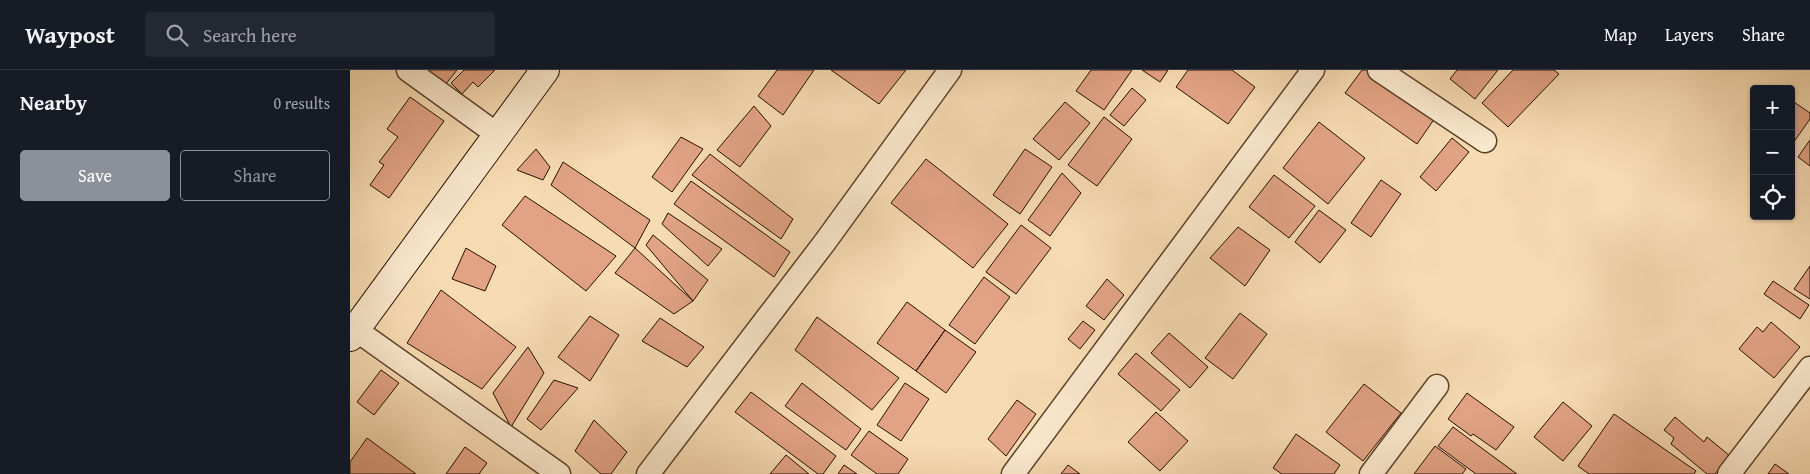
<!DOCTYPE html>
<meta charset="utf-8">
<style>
body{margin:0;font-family:"Gentium Book Plus",serif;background:#242831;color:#f1f3f6}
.controls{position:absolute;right:15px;top:15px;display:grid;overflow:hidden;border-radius:5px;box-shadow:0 1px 4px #0004}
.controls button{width:45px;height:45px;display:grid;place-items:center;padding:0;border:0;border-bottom:1px solid #363941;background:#171b24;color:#f1f3f6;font:25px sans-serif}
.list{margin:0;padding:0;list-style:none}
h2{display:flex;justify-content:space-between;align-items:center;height:65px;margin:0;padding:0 20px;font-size:21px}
h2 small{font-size:16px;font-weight:400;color:#9ea1a6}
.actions{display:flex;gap:10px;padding:15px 20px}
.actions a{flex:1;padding:11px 0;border:1px solid #8c9099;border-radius:5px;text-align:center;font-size:18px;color:#8c9099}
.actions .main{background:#8c9099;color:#fff}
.icon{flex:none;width:28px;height:28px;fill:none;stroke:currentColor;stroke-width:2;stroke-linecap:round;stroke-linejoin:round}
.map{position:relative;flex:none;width:1460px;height:404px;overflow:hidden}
header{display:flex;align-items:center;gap:30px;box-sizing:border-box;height:70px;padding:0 25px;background:#171b24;border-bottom:1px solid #363941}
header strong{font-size:24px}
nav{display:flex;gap:28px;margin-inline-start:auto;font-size:18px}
.search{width:350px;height:45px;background:#242831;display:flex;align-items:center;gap:12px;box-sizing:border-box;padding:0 18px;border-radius:5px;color:#9ea1a6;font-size:19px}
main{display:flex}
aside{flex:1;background:#171b24}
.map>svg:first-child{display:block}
.building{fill:#e1a384;stroke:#280f00}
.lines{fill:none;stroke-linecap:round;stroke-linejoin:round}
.street-casing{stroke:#5c422c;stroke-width:25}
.secondary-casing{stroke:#280f00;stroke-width:30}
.street{stroke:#fae8cd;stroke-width:22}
.secondary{stroke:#fae8cd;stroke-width:28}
</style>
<header>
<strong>Waypost</strong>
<div class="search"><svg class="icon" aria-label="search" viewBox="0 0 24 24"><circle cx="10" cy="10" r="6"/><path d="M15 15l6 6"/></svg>Search here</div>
<nav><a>Map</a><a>Layers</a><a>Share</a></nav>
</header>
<main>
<aside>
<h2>Nearby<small>0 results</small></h2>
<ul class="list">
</ul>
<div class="actions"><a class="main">Save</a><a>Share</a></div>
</aside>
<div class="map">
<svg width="1460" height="404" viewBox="0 0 1460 404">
<rect width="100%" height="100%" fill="#f7dbb2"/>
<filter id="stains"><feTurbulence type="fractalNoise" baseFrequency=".004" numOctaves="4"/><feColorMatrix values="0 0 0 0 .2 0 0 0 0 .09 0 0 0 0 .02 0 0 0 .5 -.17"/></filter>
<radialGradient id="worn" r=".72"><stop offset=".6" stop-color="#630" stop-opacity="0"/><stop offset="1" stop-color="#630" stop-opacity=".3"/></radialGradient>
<path class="building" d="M75,0H107L95,15Z
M114,0H145L128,17L123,12L112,24L101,13Z
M427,0H464L433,45L408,26Z
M481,0H556L529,34Z
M741,0H782L754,40L726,21Z
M792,0H818L810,12Z
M838,0H882L905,17L878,54L826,17Z
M1012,0H1017L1085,48L1067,74L995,23Z
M1107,0H1148L1125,29L1100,9Z
M1163,0H1204L1209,4L1158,57L1132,33Z
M782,18L796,30L774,56L760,45Z
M60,27L94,51L39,128L20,115L34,95L29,92L48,67L37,59Z
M1441,30L1460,43V49L1441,76Z
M715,32L740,53L709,90L683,69Z
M404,36L421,56L390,97L367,80Z
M754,47L782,69L747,116L718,95Z
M969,52L1015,88L978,134L933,98Z
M331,67L353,79L322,122L302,107Z
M1102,68L1119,82L1086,121L1070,107Z
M1460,70V96L1448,87Z
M186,79L200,97L193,110L167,100Z
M675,79L702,97L670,144L643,125Z
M360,84L443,149L431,169L342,105Z
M576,89L658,154L623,198L541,133Z
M213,92L300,150L285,178L201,115Z
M712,103L731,123L700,166L678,150Z
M924,105L965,136L939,168L899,137Z
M1031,110L1051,124L1021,167L1001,153Z
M341,111L440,182L424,207L324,134Z
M175,126L266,186L236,221L152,155Z
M969,140L996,160L970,193L945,172Z
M318,143L372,179L358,196L312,154Z
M671,155L701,178L666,224L636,202Z
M888,157L920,180L895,216L860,188Z
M303,165L358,210L343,231L296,175Z
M116,178L146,196L135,221L102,209Z
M285,178L343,231L324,244L265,203Z
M1460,196V229L1444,219Z
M634,207L660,227L625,274L599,255Z
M757,209L774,225L754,250L736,236Z
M1423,211L1459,235L1450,249L1414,224Z
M91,220L166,277L132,319L57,273Z
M557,232L595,260L566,301L527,273Z
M890,243L917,264L883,309L855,288Z
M240,246L269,265L240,311L208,287Z
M467,247L549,308L522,340L445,280Z
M310,248L354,277L337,297L292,271Z
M733,251L745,260L730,279L718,269Z
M1421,252L1450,277L1424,308L1389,279L1407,257L1413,262Z
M595,260L626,282L596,323L566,301Z
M819,263L858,297L840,318L801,283Z
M178,277L194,303L161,357L143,323Z
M786,283L830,320L811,341L768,304Z
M31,300L49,313L24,345L7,332Z
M204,310L228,318L191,360L177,349Z
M452,313L511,359L496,380L435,336Z
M555,313L579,329L551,371L527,355Z
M1014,314L1051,343L1013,391L976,362Z
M401,322L486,386L473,404H468L385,342Z
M1117,323L1164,357L1146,380L1123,364L1121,366L1098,349Z
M667,330L686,344L656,386L638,369Z
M1213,332L1242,356L1213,391L1184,367Z
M806,342L838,371L810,401L778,372Z
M1264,344L1346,401L1344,404H1239L1228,396Z
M1325,347L1354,372L1357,367L1380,386L1365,404H1357L1321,374L1324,368L1314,360Z
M244,350L277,382L261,404H251L225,381Z
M1103,357L1167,404H1126L1088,376Z
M519,361L558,389L548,404H527L501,385Z
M946,364L990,395L984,404H932L923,398Z
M17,368L66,404H0V392Z
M1085,376L1116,399L1112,404H1064Z
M115,377L137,393L129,404H96Z
M436,385L459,404H420Z
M1425,394L1439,404H1418Z
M494,395L507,404H488Z
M718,395L730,404H711Z"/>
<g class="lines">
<g class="street-casing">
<path id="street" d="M58,0L148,65
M1029,0L1135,71
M6,260L209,404
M298,404L475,172L600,0
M663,404L963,0
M1021,404L1087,316
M1379,404L1460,298"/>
</g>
<g class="secondary-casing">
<path id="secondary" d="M0,267L195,0"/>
</g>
<use href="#street" class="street"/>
<use href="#secondary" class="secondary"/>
</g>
<rect width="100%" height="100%" filter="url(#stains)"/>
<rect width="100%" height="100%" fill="url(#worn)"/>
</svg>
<div class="controls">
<button>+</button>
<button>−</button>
<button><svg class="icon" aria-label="locate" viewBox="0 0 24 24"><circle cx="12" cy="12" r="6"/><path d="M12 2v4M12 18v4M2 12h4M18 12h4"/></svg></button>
</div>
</div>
</main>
